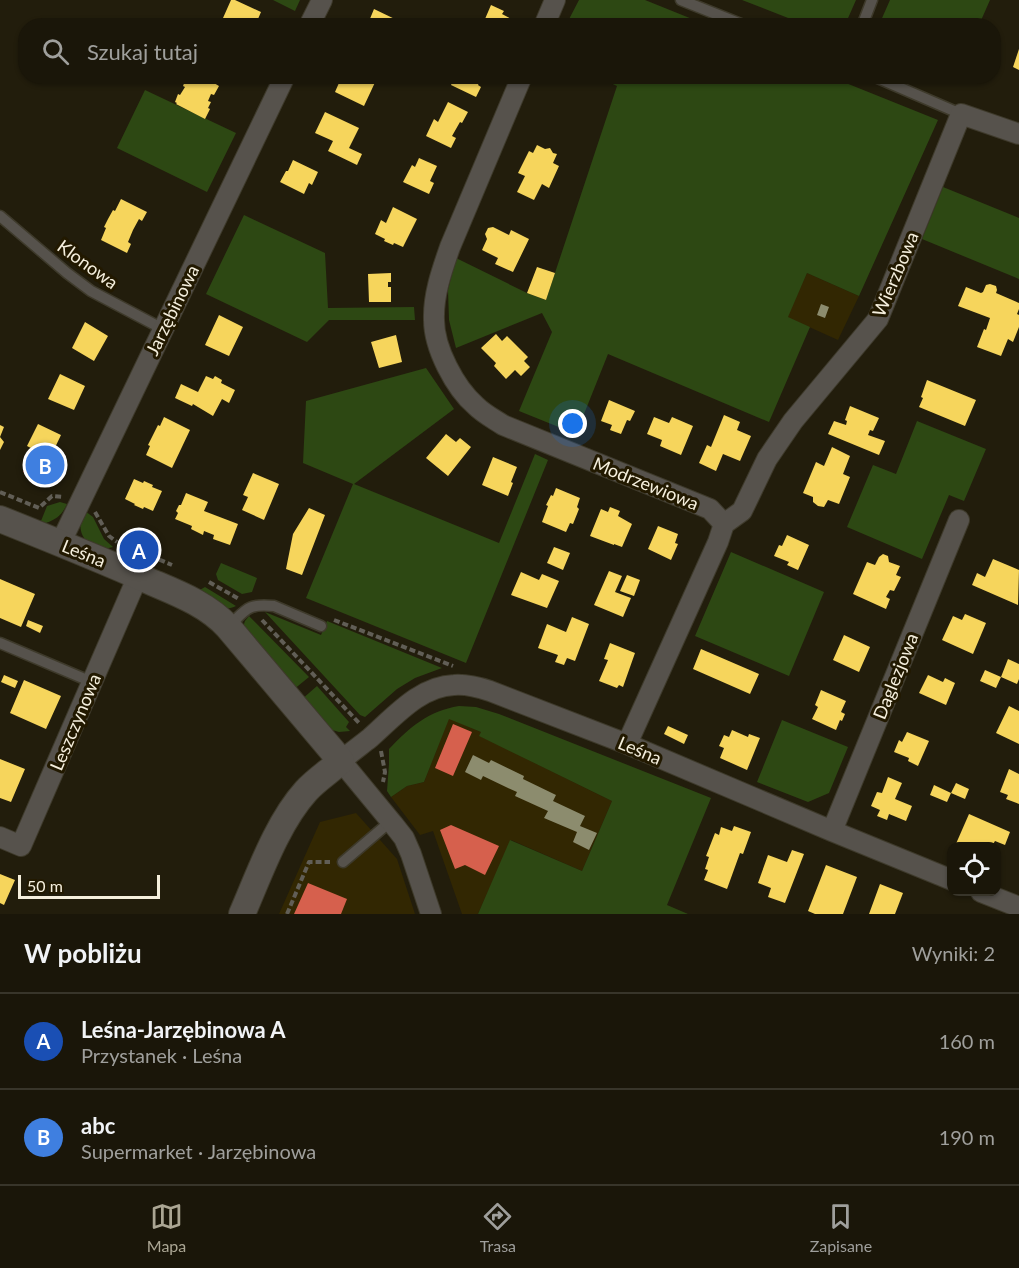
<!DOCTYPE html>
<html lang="pl">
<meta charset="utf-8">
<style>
body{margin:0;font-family:Lato,sans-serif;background:#231f12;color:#f1f3f6}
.controls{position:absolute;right:18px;bottom:18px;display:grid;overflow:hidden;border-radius:12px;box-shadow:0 2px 4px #0004}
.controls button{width:54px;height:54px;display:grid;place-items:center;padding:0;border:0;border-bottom:2px solid #38352a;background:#1a1609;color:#f1f3f6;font:30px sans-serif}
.scale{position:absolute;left:18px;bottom:15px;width:142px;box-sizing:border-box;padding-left:6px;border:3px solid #f5efdd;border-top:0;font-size:16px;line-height:21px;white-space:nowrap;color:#f5efdd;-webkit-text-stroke:4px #221900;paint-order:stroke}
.you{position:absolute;left:573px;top:424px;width:21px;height:21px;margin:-15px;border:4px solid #fff;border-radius:50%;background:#1a73e8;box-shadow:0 0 0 9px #1a73e833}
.badge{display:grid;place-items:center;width:39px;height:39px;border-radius:50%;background:#aba694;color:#fff;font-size:20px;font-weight:700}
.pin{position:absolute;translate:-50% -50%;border:3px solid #fff;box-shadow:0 2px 6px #0006}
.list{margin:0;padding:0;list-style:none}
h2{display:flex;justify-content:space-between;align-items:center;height:78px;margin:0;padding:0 24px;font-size:26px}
h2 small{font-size:20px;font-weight:400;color:#9f9f9c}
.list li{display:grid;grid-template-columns:39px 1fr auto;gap:18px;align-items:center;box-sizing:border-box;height:96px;padding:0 24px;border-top:2px solid #38352a}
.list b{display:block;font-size:22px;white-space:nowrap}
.list p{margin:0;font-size:20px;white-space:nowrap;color:#9f9f9c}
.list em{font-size:20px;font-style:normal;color:#9f9f9c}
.icon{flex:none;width:33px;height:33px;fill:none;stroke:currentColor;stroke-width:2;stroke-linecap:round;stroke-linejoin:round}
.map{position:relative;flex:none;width:1019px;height:914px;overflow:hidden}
.search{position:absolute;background:#1a1609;box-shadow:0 2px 4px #0004;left:18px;right:18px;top:18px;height:66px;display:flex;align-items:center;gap:15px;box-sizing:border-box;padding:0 21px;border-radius:24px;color:#9f9f9c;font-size:22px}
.sheet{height:270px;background:#1a1609}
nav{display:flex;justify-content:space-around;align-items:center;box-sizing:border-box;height:84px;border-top:2px solid #38352a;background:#1a1609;font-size:16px;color:#9f9f9c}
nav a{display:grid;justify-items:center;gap:3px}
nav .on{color:#aba694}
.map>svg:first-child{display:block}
.built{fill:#322702}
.green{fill:#2d4813}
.homes{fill:#f6d55c}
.shops{fill:#d6604d}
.industry{fill:#8c8c6e}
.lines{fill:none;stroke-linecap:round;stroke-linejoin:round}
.service-casing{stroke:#3e3a2b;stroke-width:13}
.minor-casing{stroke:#3e3a2b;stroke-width:22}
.tertiary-casing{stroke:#3e3a2b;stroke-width:28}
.path{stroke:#615e56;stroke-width:4;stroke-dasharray:6 3;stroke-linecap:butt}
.service{stroke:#56524c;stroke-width:10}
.minor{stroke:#56524c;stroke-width:20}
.tertiary{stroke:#56524c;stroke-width:26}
.labels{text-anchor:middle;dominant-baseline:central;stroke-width:6;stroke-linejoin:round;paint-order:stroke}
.street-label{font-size:18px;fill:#f5efdd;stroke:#221900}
</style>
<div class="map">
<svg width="1019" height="914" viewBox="0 0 1019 914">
<rect width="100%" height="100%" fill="#221d0c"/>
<path class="built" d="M807,273L859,296L838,340L787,317Z
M449,718L481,732L480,736L612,801L582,871L511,840L478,914H462L433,831L420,835L391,797L407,786L424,782Z
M356,813L397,859L415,914H279L320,822Z"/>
<path class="green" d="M273,0H300L295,11Z
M579,0H645L707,25H566Z
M742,0H856L845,25H806Z
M890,0H990L979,25H879Z
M598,77H831L938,120L859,296L807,273L788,317L810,327L769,422L608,354L576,434L519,411L552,332L542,313L456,348L449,320L448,290L456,258L527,293L546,300L617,86Z
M145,90L236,133L207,192L117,148Z
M943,187L1019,218V279L922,239Z
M244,215L325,253L328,308L414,307L415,320H329L307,342L206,294Z
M426,368L454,409L354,484L499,543L535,454L548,460L466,663L306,598L353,484L303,463L306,401Z
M917,421L986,449L964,501L949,495L922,559L847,527L873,465L896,474Z
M60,502L67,504C62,515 57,519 46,523L41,521L47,506Z
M85,511L93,517L104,539L113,547C96,553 77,540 81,521C82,517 83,514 85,511Z
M731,552L824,592L789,676L695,636Z
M221,563L257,578L252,592L242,594L218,580L216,574Z
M205,587L236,606C221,614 210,600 198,591Z
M265,612L321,635L327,621L442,668L415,678L397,689L365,717L360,715Z
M249,616L309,677L293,690L243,627L245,621Z
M317,686L349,722L346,727L350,731L339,732L329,729L301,700Z
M459,706L476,707L499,714L711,798L667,905L688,914H478L510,840L582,871L612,801L479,736L481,732L449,719L424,782L407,786L391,797L387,791L389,764V749C410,727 428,711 459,706Z
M782,720L848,747L829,793L808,802L757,782Z"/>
<path class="homes" d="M231,0H235L261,12L255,26H238L223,18Z
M491,5L504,11L502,14L513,20L510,26H482Z
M374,9L401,22L400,26H367Z
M1019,49V70L1013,67Z
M187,76H209L216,80L214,83L219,86L214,95L211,94L208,101L211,102L208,108L210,109L205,119L176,104L177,103L175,102L178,94L180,95L185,87L183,86Z
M342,76H378L364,106L335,92Z
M408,76H422L419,82Z
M455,76H482L478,85L481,87L476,97L451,85Z
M448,102L468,112L462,123L460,122L452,136L456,138L451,148L426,136L434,119L438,122Z
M325,112L359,128L349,148L362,154L357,165L328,151L333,141L315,133Z
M537,145L545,149L550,148L553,153L557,154L553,163L559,166L549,188L542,184L534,200L517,192L525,176L518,173L529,151L533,153Z
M419,158L437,166L430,181L434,183L429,194L403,182L412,165L415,167Z
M293,160L318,172L312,185L309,183L304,194L280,182L286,171H288Z
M121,199L147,212L142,221L139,219L133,230L128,242L131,244L127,253L101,240L106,228L104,227L108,219L113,210L115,211Z
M393,207L417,219L403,247L394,243L393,245L384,241L385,239L375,234L381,220L386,223Z
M493,227L509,235L511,230L529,239L513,272L495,264L498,258L482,250L487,239L485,234L488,228Z
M537,267L555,273L546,300L527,293Z
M391,273V282H388V287H391V302H369L368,274Z
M990,284L996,286L997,290L996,293L1019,303V309L1017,314L1019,315V327L1013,342L1008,339L1001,356L977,347L984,329L986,330L990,318L958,306L966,287L981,293L983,292L986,285Z
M219,315L243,327L229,356L205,345Z
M85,322L108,336L94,361L72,348Z
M496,334L502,341L507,336L528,357L524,361L530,367L521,376L515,370L506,379L494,366L496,363L481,348Z
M396,335L402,362L379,368L371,342Z
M60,374L85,386L74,410L48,399Z
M206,376L213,379L215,376L222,380L221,383L235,390L229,403L222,399L213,416L193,404L192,406L175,398L181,384L198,392Z
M927,380L976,400L965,426L919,407L923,398L921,397Z
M609,400L635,411L630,421L627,420L621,434L610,430L612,425L601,421Z
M850,406L879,418L873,431L870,430L868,435L885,441L879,455L828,434L834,421L846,425L847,421L845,420Z
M724,415L740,422L737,430L751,436L740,461L723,454L716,471L699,463L707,445L711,447Z
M164,417L190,430L172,468L146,455L150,446L148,445L158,425L160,426Z
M654,417L669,423L672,417L693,426L681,455L660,446L662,440L647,434Z
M38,424L61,435L50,458L27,446Z
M0,425L4,427L0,437L4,442L0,450Z
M446,434L456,442L460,438L471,447L448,476L426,458Z
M832,447L850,456L843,474L850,477L839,504L828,500L824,507L818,506L813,502V497L803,493L816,462L824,466Z
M493,457L517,467L511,482L513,483L508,496L482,485Z
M253,473L279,484L264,520L242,510L248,497L243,495Z
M134,479L143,483L144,481L153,485L152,487L162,491L153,511L144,507L143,509L134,505L135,504L125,499Z
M556,488L580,498L577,507L579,509L573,524L570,523L566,532L542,522L548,506L546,505L551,495L553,496Z
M186,493L208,502L204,511L238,524L230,545L213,539L214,535L204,531L203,535L191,529L192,526L175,519L178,513L176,511L179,505H181Z
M610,507L620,511L618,516L632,524L622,547L614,544V545L590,536L601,509L608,512Z
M309,508L325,515L302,575L286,569L293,534Z
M658,526L678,534L675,543L678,544L671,560L648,549Z
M787,535L809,545L798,570L787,565L789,562L774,556L779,545L782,546Z
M554,547L570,553L563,570L547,563Z
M883,554L888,556L889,562L900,566L896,575L901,577L894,591L890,590L886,597L890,599L886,609L853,594L867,562L875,565L879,557Z
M993,559L1019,570L1018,605L972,585L977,573L985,577Z
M609,571L622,576L615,592L631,598L623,617L594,605Z
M521,572L539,580L542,574L559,581L547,608L511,595Z
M627,575L640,580L634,596L620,591Z
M0,579L35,594L21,627L0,618Z
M965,614L986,623L973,654L942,640L953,616L962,620Z
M572,617L589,624L575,661L567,658L564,665L555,662L558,655L538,648L547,624L566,632Z
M28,620L43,626L40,633L26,626Z
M844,635L870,647L859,672L833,660Z
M610,643L635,653L623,687L619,685L617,688L599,681L608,660L604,659Z
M701,649L759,674L750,694L693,669Z
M1008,659L1019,664V679L1017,684L1001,677L996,688L980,681L985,670L1001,677Z
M4,675L18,681L15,688L1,682Z
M928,675L943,682L945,678L955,683L946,705L919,693Z
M24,680L61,696L46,729L10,713Z
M821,690L846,701L841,712L845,714L842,721L840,720L836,730L812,719L818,707L815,705Z
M1009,706L1019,711V744L996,733Z
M668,726L688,735L684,744L664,734Z
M732,730L748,737L749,734L760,738L747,770L720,758L724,748L719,746L724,735L729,737Z
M907,732L929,741L918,766L908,761L909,758L894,752L899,740L902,742Z
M0,759L25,769L11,802L0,798Z
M1009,769L1019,774V804L1006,799L1008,795L1000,792Z
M888,777L902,783L895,799L912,806L906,821L889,814L887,820L877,816L880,810L871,806L877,792L882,793Z
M956,783L969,789L965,799L951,793Z
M934,785L951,793L947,802L930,795Z
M969,814L1010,832L1005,845L995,841L992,846H955Z
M734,826L751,832L743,854L740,853L727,889L704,880L708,870L705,869L709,857L706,856L715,833L719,835L721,827L732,831Z
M792,850L804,854L785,903L768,897L771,888L758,883L768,855L787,862Z
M826,865L857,877L843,914H815L808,911Z
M0,874L15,880L4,905L0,903Z
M880,884L903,893L895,914H869Z"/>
<path class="shops" d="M34,450L50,458L54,450L66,456L56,478L45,482L23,472Z
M453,724L472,732L453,776L435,768Z
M451,825L499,846L485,875L465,865L455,869L440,830Z
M308,883L347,899L341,914H294Z"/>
<path class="industry" d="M821,304L829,307L825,318L817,315Z
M473,755L489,763L491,760L524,776L523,779L556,795L553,801L585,816L580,826L597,833L589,850L573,842L577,832L544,818L548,811L515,796L517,792L508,788L483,776L481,780L465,772Z"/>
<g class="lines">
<g class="service-casing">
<path id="service" d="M681,0L746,26
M862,26L872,0
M873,76L961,114
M0,216L67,273L91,291L163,329
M228,627C246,610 247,603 274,606L321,626
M0,643L92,682
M343,862L391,821"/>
</g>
<g class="minor-casing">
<path id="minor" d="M309,26L322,0
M544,26L555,0
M522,76L450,247C442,270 433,295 434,320C434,348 455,388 476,406C484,414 494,419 503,425L710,509L724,524
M724,524L742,511L767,459L793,421L878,319L961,114L1019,134
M60,544L285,76
M627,744L718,542L724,524
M832,831L959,520
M0,837L21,846L138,576
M981,892L1019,907
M431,914L411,854L404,838L393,824L341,761C350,753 360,746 370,738C394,717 420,686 454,685C467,684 478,687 490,691L627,744L832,831L952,880"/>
</g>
<g class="tertiary-casing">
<path id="tertiary" d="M0,519C50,539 100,559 149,581C177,593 207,604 228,627L341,761C330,771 316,780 306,791C277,823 259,875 242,914"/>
</g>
<path class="path" d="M0,492L39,508L52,496L64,497
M95,512L109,536L117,542
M151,556L172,565
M209,582L239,599
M262,620L360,724
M334,620L453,666
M381,751L385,772L383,782
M287,914L309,862H330"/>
<use href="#service" class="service"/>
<use href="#minor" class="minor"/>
<use href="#tertiary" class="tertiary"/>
</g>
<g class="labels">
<g class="street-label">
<text transform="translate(88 264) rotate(36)">Klonowa</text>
<text transform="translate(895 274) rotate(-67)">Wierzbowa</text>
<text transform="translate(172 310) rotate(-64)">Jarzębinowa</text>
<text transform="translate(646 483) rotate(22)">Modrzewiowa</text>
<text transform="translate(84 553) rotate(22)">Leśna</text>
<text transform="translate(895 676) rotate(-68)">Daglezjowa</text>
<text transform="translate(75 722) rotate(-67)">Leszczynowa</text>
<text transform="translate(640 750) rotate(23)">Leśna</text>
</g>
</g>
</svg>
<div class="controls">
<button><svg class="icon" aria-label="locate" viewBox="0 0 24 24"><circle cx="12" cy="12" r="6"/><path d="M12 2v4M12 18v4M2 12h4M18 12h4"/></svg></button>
</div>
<div class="scale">50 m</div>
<div class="you"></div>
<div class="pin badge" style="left:139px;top:550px;background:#1a4fb4">A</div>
<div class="pin badge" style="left:45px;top:465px;background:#3f7fe0">B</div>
<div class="search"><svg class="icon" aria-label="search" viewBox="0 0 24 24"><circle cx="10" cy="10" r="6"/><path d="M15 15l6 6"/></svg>Szukaj tutaj</div>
</div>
<section class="sheet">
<h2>W pobliżu<small>Wyniki: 2</small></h2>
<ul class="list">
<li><span class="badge" style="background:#1a4fb4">A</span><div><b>Leśna-Jarzębinowa A</b><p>Przystanek · Leśna</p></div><em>160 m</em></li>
<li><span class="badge" style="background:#3f7fe0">B</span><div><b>abc</b><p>Supermarket · Jarzębinowa</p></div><em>190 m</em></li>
</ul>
</section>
<nav>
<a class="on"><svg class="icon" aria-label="map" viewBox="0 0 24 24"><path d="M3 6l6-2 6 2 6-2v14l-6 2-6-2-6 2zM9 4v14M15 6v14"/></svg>Mapa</a>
<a><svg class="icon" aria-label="directions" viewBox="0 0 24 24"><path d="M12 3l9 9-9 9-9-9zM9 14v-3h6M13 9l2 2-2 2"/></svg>Trasa</a>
<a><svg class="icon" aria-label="saved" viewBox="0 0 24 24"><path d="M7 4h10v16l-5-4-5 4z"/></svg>Zapisane</a>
</nav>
